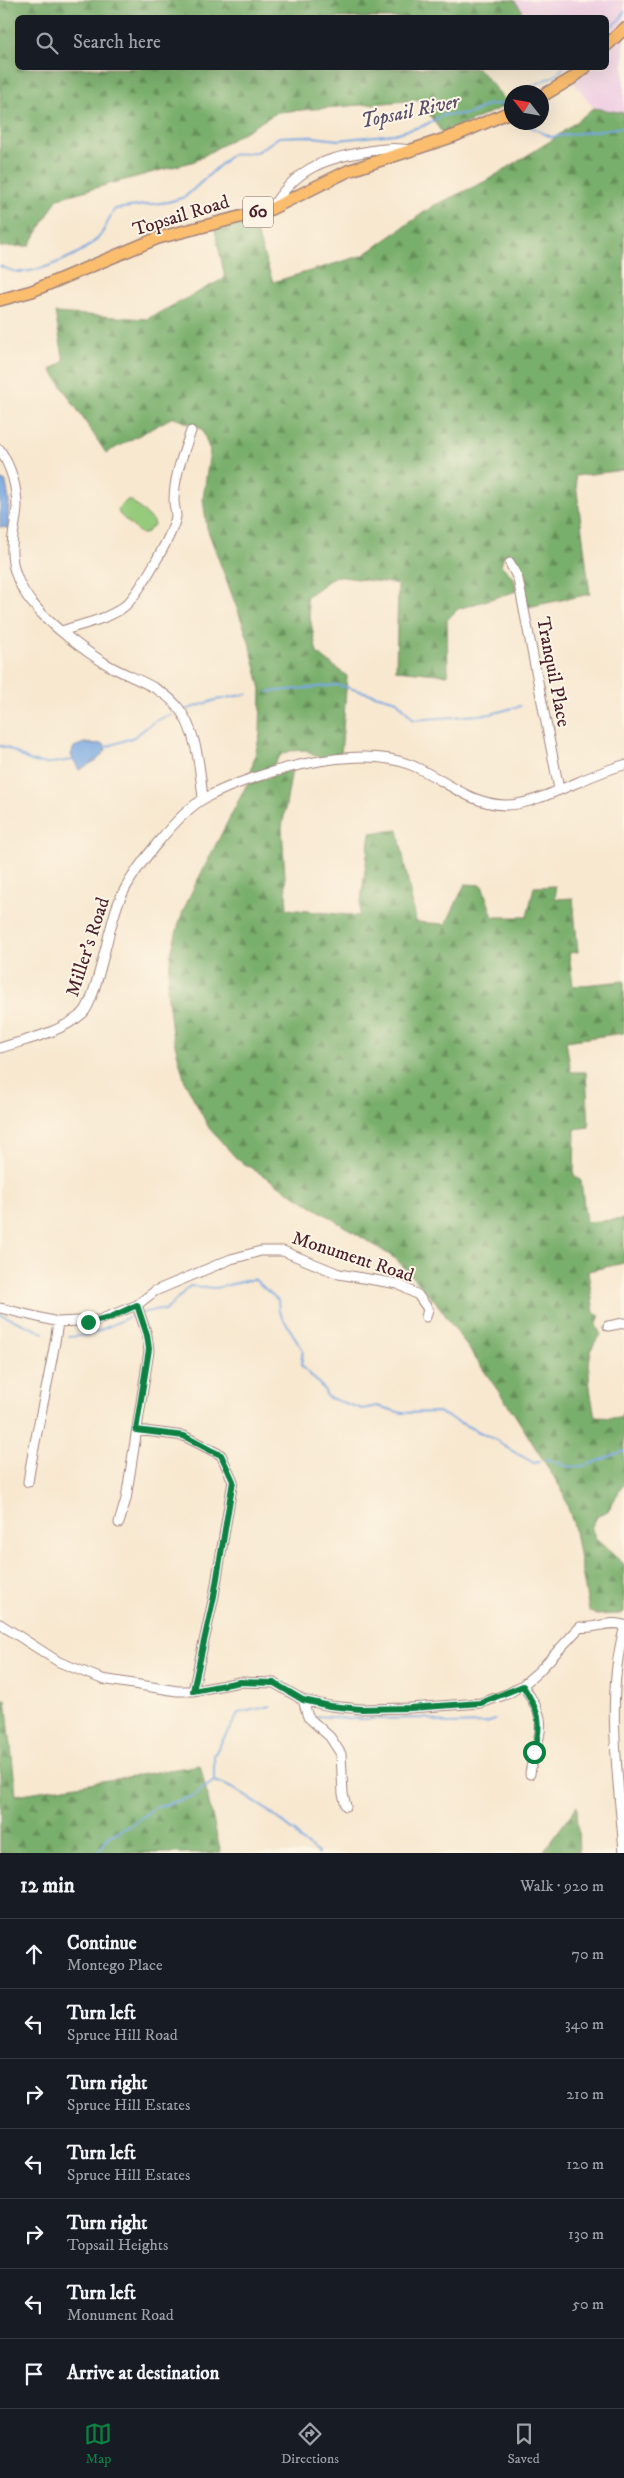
<!DOCTYPE html>
<meta charset="utf-8">
<style>
body{margin:0;font-family:"IM FELL DW Pica",serif;background:#20242c;color:#f1f3f6}
.compass{position:absolute;left:504px;top:85px;width:45px;height:45px;border-radius:50%;background:#171b24;box-shadow:0 5px 20px #0002;rotate:301deg}
.stop{position:absolute;width:15px;height:15px;margin:-11px;border:4px solid #0b8043;border-radius:50%;background:#fff}
.stop.end{background:#0b8043;border-color:#fff;box-shadow:0 1px 5px #0008}
.list{margin:0;padding:0;list-style:none}
h2{display:flex;justify-content:space-between;align-items:center;height:65px;margin:0;padding:0 20px;font-size:21px}
h2 small{font-size:16px;font-weight:400;color:#9ea1a6}
.list li{display:grid;grid-template-columns:32px 1fr auto;gap:15px;align-items:center;box-sizing:border-box;height:70px;padding:0 20px;border-top:1px solid #363941}
.list b{display:block;font-size:19px;white-space:nowrap}
.list p{margin:0;font-size:16px;white-space:nowrap;color:#9ea1a6}
.list em{font-size:16px;font-style:normal;color:#9ea1a6}
.icon{flex:none;width:28px;height:28px;fill:none;stroke:currentColor;stroke-width:2;stroke-linecap:round;stroke-linejoin:round}
.map{position:relative;flex:none;width:624px;height:1853px;overflow:hidden}
.search{position:absolute;background:#171b24;box-shadow:0 5px 20px #0002;left:15px;right:15px;top:15px;height:55px;display:flex;align-items:center;gap:12px;box-sizing:border-box;padding:0 18px;border-radius:8px;color:#9ea1a6;font-size:19px}
.sheet{height:555px;background:#171b24}
nav{display:flex;justify-content:space-around;align-items:center;box-sizing:border-box;height:70px;border-top:1px solid #363941;background:#171b24;font-size:14px;color:#9ea1a6}
nav a{display:grid;justify-items:center;gap:2px}
nav .on{color:#0b8043}
.map>svg:first-child{display:block}
.built{fill:#f0d0e4}
.grass{fill:#97cb7c;stroke:#707554}
.forest{fill:url(#forest-firs);stroke:#62674c}
.water{fill:#77a7e1;stroke:#606386}
.lines{fill:none;stroke-linecap:round;stroke-linejoin:round}
.stream{stroke:#77a7e1;stroke-width:2}
.minor-casing{stroke:#a1847e;stroke-width:11}
.major-casing{stroke:#a1847e;stroke-width:14}
.minor{stroke:#fff;stroke-width:9}
.major{stroke:#fbbd6e;stroke-width:11}
.route{stroke:#0b8043;stroke-width:6}
.labels{text-anchor:middle;dominant-baseline:central;stroke-width:4;stroke-linejoin:round;paint-order:stroke}
.shield{fill:#fcf5e5;stroke:#7f5f63;stroke-width:1}
.shield-label{font-size:18px;font-weight:bold;fill:#4a1f2b}
.street-label{font-size:19px;fill:#4a1f2b;stroke:#fcf5e5}
.water-label{font-size:20px;font-style:italic;fill:#5a4f6b;stroke:#fcf5e5}
</style>
<div class="map">
<svg width="624" height="1853" viewBox="0 0 624 1853">
<defs>
<pattern id="forest-firs" width="22" height="20" patternUnits="userSpaceOnUse" patternTransform="scale(1.25)"><rect width="22" height="20" fill="#79af6c"/><path d="M5 1l3.5 6h-7zM16 11l3.5 6h-7z" fill="#658e59"/></pattern>
</defs>
<rect width="100%" height="100%" fill="#fcf5e5"/>
<filter id="ink" filterUnits="userSpaceOnUse"><feTurbulence type="fractalNoise" baseFrequency=".02" numOctaves="2"/><feDisplacementMap in="SourceGraphic" scale="10" xChannelSelector="R" yChannelSelector="G"/><feConvolveMatrix kernelMatrix="1 2 1 2 8 2 1 2 1" color-interpolation-filters="sRGB"/></filter>
<filter id="wash" filterUnits="userSpaceOnUse"><feTurbulence type="fractalNoise" baseFrequency=".0096" numOctaves="4" result="noise"/><feDisplacementMap in="SourceGraphic" scale="20" xChannelSelector="R" yChannelSelector="G"/><feGaussianBlur stdDeviation="1.12" result="paint"/><feColorMatrix in="noise" values="0 0 0 0 0 0 0 0 0 0 0 0 0 0 0 0 0 1.4 0 .05"/><feComposite in="paint" operator="in"/></filter>
<g filter="url(#wash)">
<rect width="100%" height="100%" fill="#f8e8d0"/>
<path class="built" d="M514,0H624V22L607,40L606,18L529,17Z
M624,35V113L594,108L572,80L588,68H606L607,51Z"/>
<path class="grass" d="M127,500H131L153,521L154,525L145,534H141L119,514L118,509Z"/>
<path class="forest" d="M0,0H514L522,10L516,18H18V68H478L509,104L443,134L419,100L278,112L195,161L58,198L29,246L0,247Z
M594,108L624,113V470L575,476L590,594L528,607L518,560L514,556L507,553L503,558L501,565L514,578L517,591L458,609L447,620L448,675L396,670L398,584L335,576L306,597L317,653L347,676L341,756L320,758L306,750L290,751L281,755L270,769L250,776L260,734L261,689L248,638L207,528L203,499L210,451L202,429L173,417L106,453L51,370L64,361L55,313L147,319L225,278L214,225L251,216L273,282L364,255L433,206L486,181L552,140Z
M292,770L282,828L287,909L359,916L370,833L398,830L416,922L446,924L465,884L482,885L493,917H527L534,887L555,886L556,899L573,898L578,952L569,953L573,986L624,981V1033L566,1041L571,1072H586L589,1127L575,1129L574,1175L581,1181L586,1222L624,1219V1263L588,1271L594,1313L600,1316L596,1325L601,1335C581,1352 591,1394 595,1417L620,1418L624,1410V1483L608,1511L598,1515L591,1528L597,1540L624,1564V1612L621,1614L596,1615L589,1611L574,1526L562,1490L515,1415L436,1302L396,1259L237,1159L209,1128L185,1082L172,1033L167,989L171,953L180,919L191,893L247,784Z
M6,1699L16,1795L200,1765L221,1853H0V1700Z
M577,1806L579,1853H542Z"/>
<path class="water" d="M2,480L6,482L9,501L8,528L0,527V481Z
M84,743L104,744L106,750L97,760L79,770L71,755L74,747Z"/>
<g class="lines">
<path class="stream" d="M606,31L621,18L624,11
M519,92L556,75L563,68
M509,121L512,122
M514,122L529,126L551,137L624,127
M0,266C5,268 13,272 18,272C40,273 82,254 97,239C105,232 108,218 115,209L168,202L185,197L231,155L257,152L279,137L305,136L338,140L394,134L423,126L444,115L469,114L490,104L499,105L512,97
M268,692L338,685L397,701L414,720L491,714L520,706
M185,710L216,700L247,694
M0,746C11,746 19,757 29,760C43,766 58,762 73,760
M106,747L134,737L155,721L172,714
M142,1313L159,1309L165,1311L190,1286L216,1288L254,1279L278,1300L279,1312L303,1350L301,1365L324,1389L327,1397L362,1409L377,1406L402,1413L438,1412L498,1441L507,1448L534,1463L539,1462
M0,1314L44,1333
M69,1337L90,1335L131,1316
M546,1459C555,1460 563,1467 572,1467C592,1467 606,1456 624,1451
M315,1716L362,1719L426,1718L448,1724L486,1723L495,1720
M214,1781L234,1789L264,1808L295,1832L299,1839L318,1853
M214,1781V1755L239,1713L271,1706
M98,1853L109,1836L132,1825L154,1808L193,1796L214,1781"/>
</g>
</g>
<g filter="url(#ink)">
<g class="lines">
<g class="minor-casing">
<path id="minor" d="M271,209C295,170 321,159 364,152C381,149 394,147 410,150
M0,450C11,467 17,488 17,508C16,523 11,538 12,553C12,571 22,592 34,605C50,625 86,652 108,665C130,678 159,685 176,705C197,729 200,769 203,799
M510,563L518,579L559,789
M62,631C82,624 110,619 126,605C139,593 174,533 176,516C176,511 174,506 174,501C174,476 183,454 191,431
M0,1048C28,1039 60,1033 83,1013C94,1003 106,944 111,927C114,917 116,906 121,897C133,870 179,812 205,798C255,772 357,743 411,765C443,778 468,804 505,805C536,806 590,773 624,765
M0,1308L58,1322L99,1320L137,1305L155,1291L231,1259L261,1251H283L339,1274L398,1284L418,1295L428,1309L426,1317
M608,1326L624,1323
M137,1430L184,1436L221,1455L233,1481L214,1596L193,1691
M28,1482C36,1428 51,1376 58,1322
M119,1523L126,1499L149,1351L147,1335L137,1305
M0,1624L59,1662L102,1679L177,1691H193L240,1682L274,1683L303,1700L330,1706L361,1709L410,1708L481,1703L507,1694L523,1685L539,1671L580,1627C594,1630 606,1620 624,1625
M624,1630C605,1698 619,1782 624,1852
M523,1685C529,1695 538,1707 540,1718C543,1736 532,1755 530,1774
M303,1700L308,1717L330,1737L341,1754L343,1794L346,1806"/>
</g>
<g class="major-casing">
<path id="major" d="M606,46L624,29
M542,96L571,79L585,68
M0,300L32,291L158,238L271,209L348,171L454,136L512,111"/>
</g>
<use href="#minor" class="minor"/>
<use href="#major" class="major"/>
</g>
</g>
<g class="lines" filter="url(#ink)">
<path class="route" d="M88,1322L111,1317L137,1305L147,1335L149,1349L136,1430L184,1436L210,1450L221,1455L233,1481L214,1596L193,1691L240,1682L274,1683L303,1700L330,1706L361,1709L410,1708L481,1703L523,1686C539,1712 543,1721 534,1752"/>
</g>
<g class="labels">
<rect class="shield" x="243" y="196.5" width="30" height="31" rx="4"/>
<g class="shield-label">
<text x="258" y="212">60</text>
</g>
<g class="street-label">
<text transform="translate(181 216) rotate(-17)">Topsail Road</text>
<text transform="translate(553 672) rotate(79)">Tranquil Place</text>
<text transform="translate(88 947) rotate(-72)">Miller's Road</text>
<text transform="translate(353 1257) rotate(18)">Monument Road</text>
</g>
<g class="water-label">
<text transform="translate(410 112) rotate(-12)">Topsail River</text>
</g>
</g>
</svg>
<svg class="compass" viewBox="-18 -18 36 36"><path d="M0-13l5 13h-10z" fill="#e53935"/><path d="M0 13l5-13h-10z" fill="#9ea1a6"/></svg>
<div class="stop" style="left:534px;top:1752px"></div>
<div class="stop end" style="left:88px;top:1322px"></div>
<div class="search"><svg class="icon" aria-label="search" viewBox="0 0 24 24"><circle cx="10" cy="10" r="6"/><path d="M15 15l6 6"/></svg>Search here</div>
</div>
<section class="sheet">
<h2>12 min<small>Walk · 920 m</small></h2>
<ul class="list">
<li><svg class="icon" aria-label="ahead" viewBox="0 0 24 24"><path d="M12 20V5M6 11l6-6 6 6"/></svg><div><b>Continue</b><p>Montego Place</p></div><em>70 m</em></li>
<li><svg class="icon" aria-label="left" viewBox="0 0 24 24"><path d="M17 20v-9H6M10 6l-5 5 5 5"/></svg><div><b>Turn left</b><p>Spruce Hill Road</p></div><em>340 m</em></li>
<li><svg class="icon" aria-label="right" viewBox="0 0 24 24"><path d="M7 20v-9h11M14 6l5 5-5 5"/></svg><div><b>Turn right</b><p>Spruce Hill Estates</p></div><em>210 m</em></li>
<li><svg class="icon" aria-label="left" viewBox="0 0 24 24"><path d="M17 20v-9H6M10 6l-5 5 5 5"/></svg><div><b>Turn left</b><p>Spruce Hill Estates</p></div><em>120 m</em></li>
<li><svg class="icon" aria-label="right" viewBox="0 0 24 24"><path d="M7 20v-9h11M14 6l5 5-5 5"/></svg><div><b>Turn right</b><p>Topsail Heights</p></div><em>130 m</em></li>
<li><svg class="icon" aria-label="left" viewBox="0 0 24 24"><path d="M17 20v-9H6M10 6l-5 5 5 5"/></svg><div><b>Turn left</b><p>Monument Road</p></div><em>50 m</em></li>
<li><svg class="icon" aria-label="arrive" viewBox="0 0 24 24"><path d="M6 21V4h12l-3 4 3 4H6"/></svg><div><b>Arrive at destination</b></div></li>
</ul>
</section>
<nav>
<a class="on"><svg class="icon" aria-label="map" viewBox="0 0 24 24"><path d="M3 6l6-2 6 2 6-2v14l-6 2-6-2-6 2zM9 4v14M15 6v14"/></svg>Map</a>
<a><svg class="icon" aria-label="directions" viewBox="0 0 24 24"><path d="M12 3l9 9-9 9-9-9zM9 14v-3h6M13 9l2 2-2 2"/></svg>Directions</a>
<a><svg class="icon" aria-label="saved" viewBox="0 0 24 24"><path d="M7 4h10v16l-5-4-5 4z"/></svg>Saved</a>
</nav>
